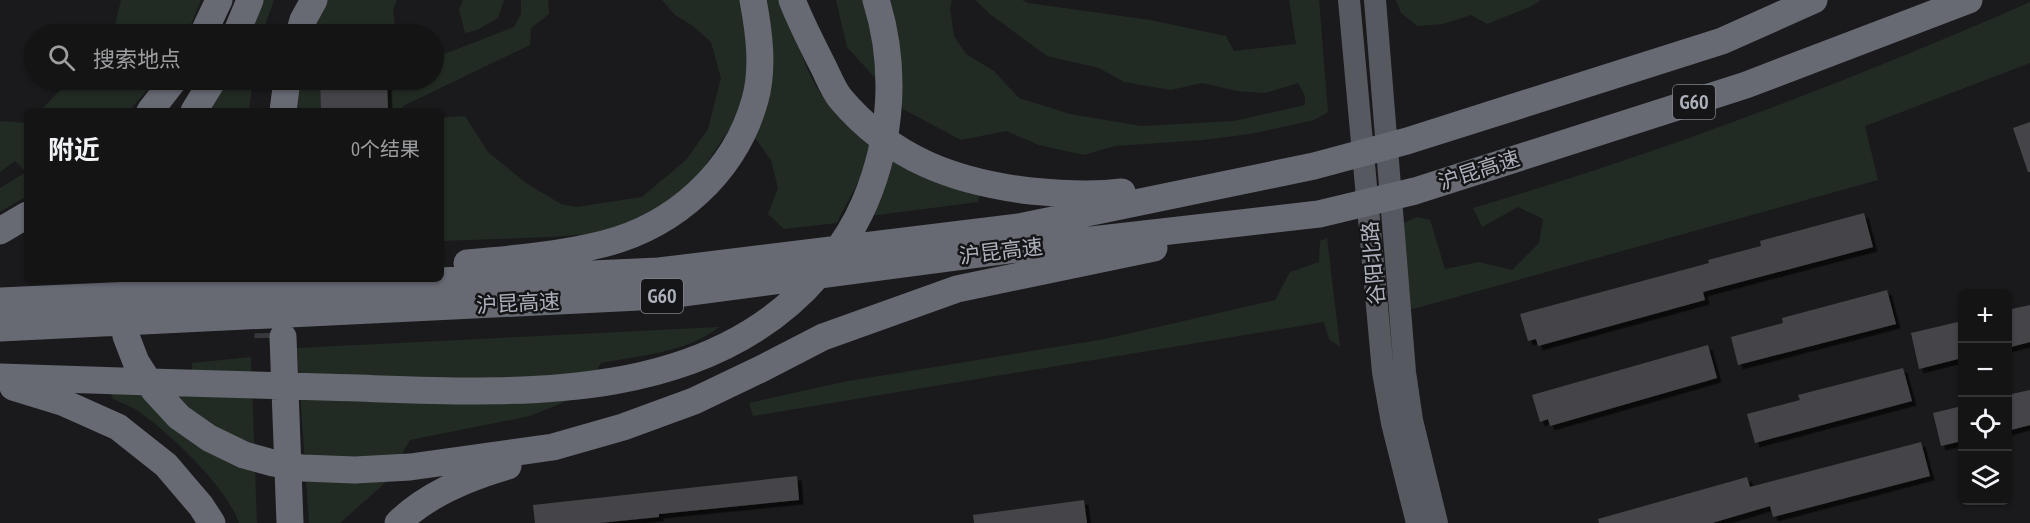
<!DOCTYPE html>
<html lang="zh">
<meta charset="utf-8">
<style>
body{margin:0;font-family:"PT Sans Narrow","Noto Sans SC",sans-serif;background:#212122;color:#f1f3f6}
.controls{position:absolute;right:18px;bottom:18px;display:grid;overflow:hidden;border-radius:9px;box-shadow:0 2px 4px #0004}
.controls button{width:54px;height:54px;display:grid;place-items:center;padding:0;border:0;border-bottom:2px solid #333334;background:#141415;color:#f1f3f6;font:30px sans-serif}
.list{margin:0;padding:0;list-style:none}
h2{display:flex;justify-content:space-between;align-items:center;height:78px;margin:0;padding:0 24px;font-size:26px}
h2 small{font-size:20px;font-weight:400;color:#9d9ea0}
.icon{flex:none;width:33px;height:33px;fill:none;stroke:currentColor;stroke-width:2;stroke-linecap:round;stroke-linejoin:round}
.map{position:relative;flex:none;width:2030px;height:523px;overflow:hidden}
.search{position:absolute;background:#141415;box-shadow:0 2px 4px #0004;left:24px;top:24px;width:420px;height:66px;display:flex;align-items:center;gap:15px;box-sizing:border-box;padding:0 21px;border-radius:33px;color:#9d9ea0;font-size:22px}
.panel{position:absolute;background:#141415;box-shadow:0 2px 4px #0004;left:24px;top:108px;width:420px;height:174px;border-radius:9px}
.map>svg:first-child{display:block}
.green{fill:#222b23}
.building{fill:#444549;filter:url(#shadow)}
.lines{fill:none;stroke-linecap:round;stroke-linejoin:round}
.highway-tunnel{stroke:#37383c;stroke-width:27;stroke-dasharray:27 14;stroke-linecap:butt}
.major{stroke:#575960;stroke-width:22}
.highway{stroke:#676a73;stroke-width:27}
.labels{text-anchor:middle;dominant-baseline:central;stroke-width:5;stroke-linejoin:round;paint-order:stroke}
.shield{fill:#151517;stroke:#7f828a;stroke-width:1.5}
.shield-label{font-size:20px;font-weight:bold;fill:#adb1bc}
.street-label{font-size:21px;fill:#adb1bc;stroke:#151517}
</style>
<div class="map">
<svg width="2030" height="523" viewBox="0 0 2030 523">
<defs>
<filter id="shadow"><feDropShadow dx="4.5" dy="4.5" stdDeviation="0" flood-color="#0009"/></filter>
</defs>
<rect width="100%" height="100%" fill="#1a1a1c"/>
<path class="green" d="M121,0H201L187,34H113Z
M258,0H274L262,34H242Z
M320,0H397L393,10L396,34H304Z
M463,0H504L498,18L477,30L465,33L459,9Z
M521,0H548L549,14L531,28L530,45L403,106L404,111H388L387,80H434V58L514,27L521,14Z
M662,0H743L749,67L738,116L701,172L659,212L598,233L552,237L441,241V118L465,116L488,152L526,183L561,204L576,207L642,197L686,160L708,129L721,78L711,42L693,26L675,15Z
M762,0H785C795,28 801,62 817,88C829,108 851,122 869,136C872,167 849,196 837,223L784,229L768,214L778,188L771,160L752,134Z
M836,0H952L950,9L954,36L966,54L994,71L1019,98L1070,114L1141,126L1234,121L1305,105V96L1298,83L1265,93L1237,91L1202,83L1171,90L1124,82L1099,68L1047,56L990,14L975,0H1022L1028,3L1150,20L1226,36L1234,51L1296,44L1289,0H1319L1328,112L1314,120L1250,134L1203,140L1115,146L1084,155L1039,145L1006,131L961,140L903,109L847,47Z
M1396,0H1541L1530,7L1487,24L1471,15L1443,24L1417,26L1401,13Z
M2030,2V63L1865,126L1878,180L1413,309L1404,306L1394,227L1417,217L1430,220L1445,269L1479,262L1512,270L1539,243L1543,219L1518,207L1482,227L1473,208C1663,152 1848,82 2030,2Z
M70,80H156L129,111H40Z
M221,80H253L249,111H199Z
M293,80H320L321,111H289Z
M0,121L27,123V196L0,212V188L26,172L15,161L0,172Z
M892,157L980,192L978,202L870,216Z
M1327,238L1340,347L1329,339L1324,322L753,416L749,403L843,382L1105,339L1275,300L1290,272L1319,262L1320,241Z
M719,327C687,353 640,355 601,363L582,395L530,416L410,440L386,482L340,523H309L297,348Z
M251,357L257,523H239C226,486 173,437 141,413C133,407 122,403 113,399L109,390L193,389L192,363Z"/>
<path class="building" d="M320,80H387L388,111H321Z
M2030,122V172H2028L2013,128Z
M1864,213L1873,247L1703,292L1705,300L1538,346L1536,339L1528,341L1520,314L1709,263L1708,260L1761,246L1760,241Z
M1887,290L1896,324L1738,365L1731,337L1783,323L1782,318Z
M2030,305V342L2007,348V310Z
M1962,321V358L1919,369L1911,333Z
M1708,345L1717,378L1550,426L1548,419L1540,422L1532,395Z
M1903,368L1912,401L1755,443L1747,414L1800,400L1798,395Z
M2030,390V425L2007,431V395Z
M1962,406V441L1941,446L1933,413Z
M1921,442L1930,476L1773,517L1770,506L1712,523H1599L1598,519L1747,477L1750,487Z
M797,476L799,500L659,514V517L599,523H535L533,505Z
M1084,500L1087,523H974L973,515Z"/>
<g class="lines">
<path class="highway-tunnel" d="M267,292L268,338"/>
<path class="major" d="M1349,0L1383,372L1392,423L1417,523
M1375,0L1405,372L1412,420L1437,523"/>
<path class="highway" d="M792,0C801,23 812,44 823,66C828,76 833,89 840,98C891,159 955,182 1031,191C1061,194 1091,196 1122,192
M203,34L219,0
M236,34L250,0
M299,34L303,20L314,0
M150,111L174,80
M194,111L213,80
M283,111L287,80
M0,231L27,215
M467,263C512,259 559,255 603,244C675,226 735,172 755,100C764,68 759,32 753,0
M0,301L659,271L1019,227L1314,166L1407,141L1722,41L1814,0
M121,305L126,336L136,362L154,390L179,417L209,438L244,455L273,463L303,468L355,470L410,467L553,447L623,427L694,401L761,369L823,337L957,289L1154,248
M0,328L660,296L1039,246L1319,214L1415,191L1746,85L1969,0
M283,337L290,523
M0,377C107,381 215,384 322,387C488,391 698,415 819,274C837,253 854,228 865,202C892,138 897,67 876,0
M13,387L62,402L118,427L166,465L201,506L212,523
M398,523C426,495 470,477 508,466"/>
</g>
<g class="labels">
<g class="shield">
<rect x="1673" y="85" width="42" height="34" rx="4.5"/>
<rect x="641" y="279" width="42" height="34" rx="4.5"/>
</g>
<g class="shield-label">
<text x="1694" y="102">G60</text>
<text x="662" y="296">G60</text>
</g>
<g class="street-label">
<text transform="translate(1479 170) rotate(-18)">沪昆高速</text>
<text transform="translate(1001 251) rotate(-7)">沪昆高速</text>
<text transform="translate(1373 263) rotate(-95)">谷阳北路</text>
<text transform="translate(518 303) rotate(-3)">沪昆高速</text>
</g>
</g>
</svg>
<div class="controls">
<button>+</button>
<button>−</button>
<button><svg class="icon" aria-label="locate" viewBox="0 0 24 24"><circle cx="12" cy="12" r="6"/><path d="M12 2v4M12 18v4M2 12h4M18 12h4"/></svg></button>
<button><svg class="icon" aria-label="layers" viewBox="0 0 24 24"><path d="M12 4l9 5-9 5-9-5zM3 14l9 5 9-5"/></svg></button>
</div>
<div class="search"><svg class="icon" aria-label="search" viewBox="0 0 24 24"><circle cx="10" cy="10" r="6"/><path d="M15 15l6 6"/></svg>搜索地点</div>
<section class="panel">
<h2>附近<small>0个结果</small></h2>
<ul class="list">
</ul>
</section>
</div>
